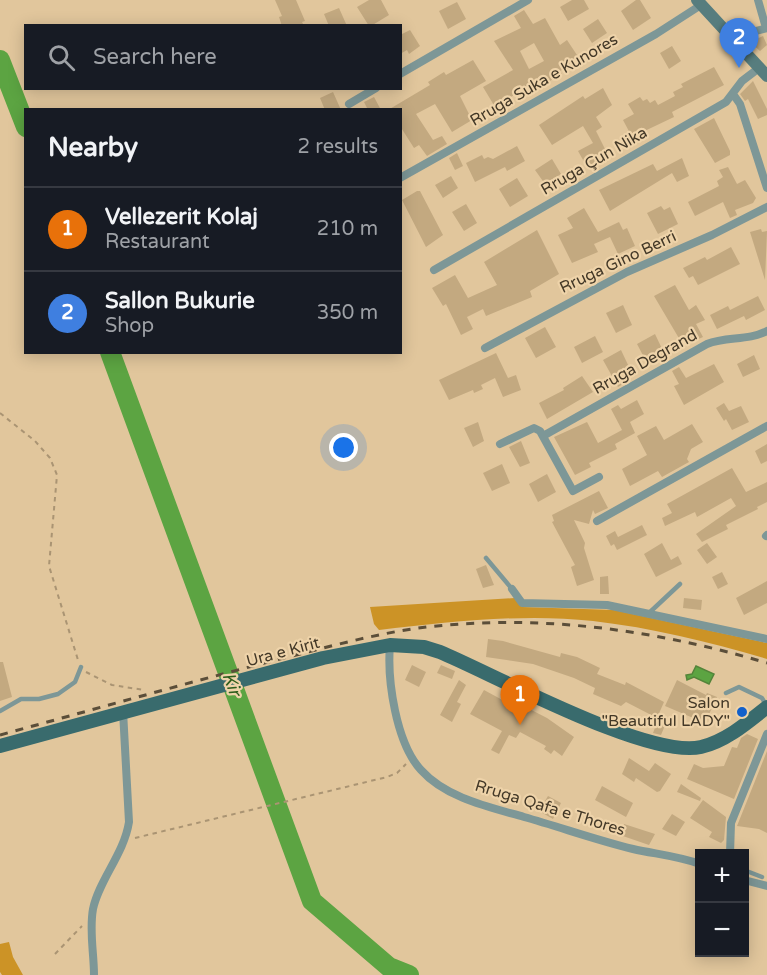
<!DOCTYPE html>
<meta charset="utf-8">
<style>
body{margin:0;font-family:"Varela Round",sans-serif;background:#20242c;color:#f1f3f6}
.controls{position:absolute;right:18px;bottom:18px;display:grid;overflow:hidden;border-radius:0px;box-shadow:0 3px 15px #0003}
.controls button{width:54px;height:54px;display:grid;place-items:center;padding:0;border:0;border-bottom:2px solid #363941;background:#171b24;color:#f1f3f6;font:30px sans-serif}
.you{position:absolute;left:344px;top:448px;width:21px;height:21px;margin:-15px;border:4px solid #fff;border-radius:50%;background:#1a73e8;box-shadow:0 0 0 9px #1a73e833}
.badge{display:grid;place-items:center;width:39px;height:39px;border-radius:50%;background:#2563eb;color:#fff;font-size:20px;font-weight:700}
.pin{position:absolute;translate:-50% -50px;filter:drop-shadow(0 2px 3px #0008)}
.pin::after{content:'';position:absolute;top:32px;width:21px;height:18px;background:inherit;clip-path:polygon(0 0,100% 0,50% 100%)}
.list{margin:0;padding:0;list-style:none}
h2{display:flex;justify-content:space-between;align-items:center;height:78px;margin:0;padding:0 24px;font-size:26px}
h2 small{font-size:20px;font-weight:400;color:#9ea1a6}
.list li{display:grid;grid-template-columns:39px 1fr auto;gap:18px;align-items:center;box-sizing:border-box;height:84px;padding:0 24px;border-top:2px solid #363941}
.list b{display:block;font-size:22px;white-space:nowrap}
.list p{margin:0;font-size:20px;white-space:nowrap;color:#9ea1a6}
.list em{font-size:20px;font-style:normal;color:#9ea1a6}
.icon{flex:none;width:33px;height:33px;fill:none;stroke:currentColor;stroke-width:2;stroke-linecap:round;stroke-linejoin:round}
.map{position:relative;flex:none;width:767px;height:975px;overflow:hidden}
.search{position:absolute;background:#171b24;box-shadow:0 3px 15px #0003;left:24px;top:24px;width:378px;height:66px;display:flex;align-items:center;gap:15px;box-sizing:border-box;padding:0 21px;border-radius:0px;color:#9ea1a6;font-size:22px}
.panel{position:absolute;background:#171b24;box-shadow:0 3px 15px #0003;left:24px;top:108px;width:378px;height:246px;border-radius:0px}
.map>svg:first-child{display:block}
.green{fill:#cc9326}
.water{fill:#5ca442;stroke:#54843a;stroke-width:1.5}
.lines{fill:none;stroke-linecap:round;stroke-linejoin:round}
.river{stroke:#5ca442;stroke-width:20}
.building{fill:#c3a980;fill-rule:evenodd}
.path{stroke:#aa9473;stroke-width:2;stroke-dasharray:4.5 4.5;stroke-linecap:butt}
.lane{stroke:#7d9797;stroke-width:4.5}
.street{stroke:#7d9797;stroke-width:8}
.secondary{stroke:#577d7e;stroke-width:12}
.primary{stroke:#396b6d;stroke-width:14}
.rail{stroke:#5b4e39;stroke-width:3;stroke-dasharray:8 8;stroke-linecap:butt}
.poi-dot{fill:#1260ca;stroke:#eed3a9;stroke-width:2}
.labels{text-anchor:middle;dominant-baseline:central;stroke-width:4.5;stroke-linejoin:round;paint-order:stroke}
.street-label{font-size:16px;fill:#433827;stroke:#eed3a9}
.poi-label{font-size:16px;fill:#433827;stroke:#eed3a9;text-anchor:end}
.water-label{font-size:18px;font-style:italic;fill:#2e5d1c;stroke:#eed3a9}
</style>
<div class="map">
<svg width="767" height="975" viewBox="0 0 767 975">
<rect width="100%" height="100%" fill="#e1c69c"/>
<path class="green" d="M515,598L522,607L614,610L767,643V659C710,642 653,628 593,621C523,613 449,622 379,630L374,624L370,607Z
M9,942L13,957L23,975H2L0,972V944Z"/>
<path class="water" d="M696,666L714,674L709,684L694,677L687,680L686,675L692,674Z"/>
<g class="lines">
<path class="river" d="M0,60L26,127
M110,352L312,901L389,967L409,975"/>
</g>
<path class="building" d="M275,0H296L305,21L302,22L304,26H282L279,17L282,16Z
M369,0H381L389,15L371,26H369L357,7Z
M572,0H584L589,9L568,21L560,7Z
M636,0H640L651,18L633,30L621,11Z
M457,2L466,19L448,29L439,11Z
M339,8L347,26H329L324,14Z
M524,10L533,24L545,18L560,45L567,40L579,58L560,71L562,74L541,86L538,80L495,107L483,87L513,70L494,41L521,28L514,16ZM534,43L544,61L529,69L520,51Z
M598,19L607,33L592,43L583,29Z
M410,30L420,46L409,54L407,50L400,54V35Z
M763,36L767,45L760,51L750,42Z
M672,46L681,61L669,69L660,53Z
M473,60L486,81L460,96L472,120L452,132L435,104L416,114L433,140L442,136L447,144L427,156L419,145L414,148L400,126V110H388L430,85L428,82L444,72L446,75Z
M714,67L724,85L672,112L674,117L632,137L623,120L634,114L628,104L640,97L643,101L647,99L650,103L655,100L658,105L675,96L673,92L683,87L681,84Z
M753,81L767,109V115L758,119L748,99L745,101L740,94Z
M603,88L612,105L596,117L602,127L596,131L607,153L604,155L605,157L587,167L578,151L593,143L583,126L552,145L539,125L583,96L585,99Z
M333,92L341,110H325L320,98Z
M374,97L381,110H368L364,102Z
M714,118L730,151V155L715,163L694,129Z
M517,146L525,161L507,171L505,167L475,182L466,163L482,155L484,159L488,157L493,159Z
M457,153L463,166L455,170L449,158Z
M682,158L689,176L677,182L672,173L610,211L599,190L653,164L657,171Z
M552,159L561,174L545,184L535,170Z
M728,167L737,184L745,180L756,198L753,203L735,210L737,215L730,218L723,202L695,216L688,202L719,186L717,181L723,177L719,170Z
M451,176L458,188L443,198L435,185Z
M517,178L528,196L510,207L499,189Z
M417,191H420L443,235L426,247L402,200Z
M466,204L477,223L464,231L452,212Z
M661,206L664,210L670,207L678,224L658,234L647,213Z
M584,208L598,232L619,222L623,230L627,228L635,246L618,254L610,237L594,244L598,252L572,263L558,235L573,228L567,218Z
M761,229L762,232L767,231L765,280L750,232Z
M537,230L559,274L530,291L532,297L486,316L483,309L467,317L473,329L461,335L446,304L443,306L432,288L455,275L468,298L497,285L484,262Z
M731,247L740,264L698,285L693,276L689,278L683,268L705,257L707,260Z
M675,285L689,310L696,305L705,320L696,324L703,337L690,343L687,336L680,340L654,296Z
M758,296L765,310L746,320L744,316L717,329L710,315L728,306L730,310Z
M623,305L632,325L616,333L606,313Z
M545,327L556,347L536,358L525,338Z
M655,334L665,355L647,363L637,344Z
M595,336L603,352L582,363L574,347Z
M621,350L629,367L619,372L625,383L618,387L603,360Z
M496,353L508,378L516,375L521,390L503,397L495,378L481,385L483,389L474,393L473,390L449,400L439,380Z
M754,355L760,369L743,377L737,364Z
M714,364L724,382L684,405L674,386L679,384L672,371L679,367L686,378Z
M582,376L593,392L547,419L539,403L564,390L563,388Z
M637,400L644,414L630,422L635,433L615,444L617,449L589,463L591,467L575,475L554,437L587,422L598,443L622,430L611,409L618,405L621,409Z
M724,403L729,411L741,406L749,422L732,430L726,419L724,421L716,408Z
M478,422L484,441L473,447L464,428Z
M692,424L703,442L691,449L687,459L689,462L662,477L658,471L630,486L622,469L647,455L637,436L656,426L664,440Z
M521,441L530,463L520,467L509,447Z
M767,444V461L761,464L755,451Z
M502,464L510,483L492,491L483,473Z
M732,468L746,492L767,482V502L757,507L758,509L726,525L728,529L702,542L696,534L736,506L731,498L697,517L695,512L665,526L662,518L672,513L667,504Z
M547,474L556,492L538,502L529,484Z
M599,491L608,508L595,514L593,510L589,524L574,520L585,543L584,548L594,580L577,586L571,567L575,565L552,522L554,521L552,515Z
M642,525L647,535L617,550L614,544L611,546L606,536L615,531L618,537Z
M662,543L671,560L678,556L682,564L656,577L644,554Z
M707,543L717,557L707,564L697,550Z
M486,565L494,585L483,588L476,569Z
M722,572L728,584L718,589L712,577Z
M608,576L609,594H600V577Z
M767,581V603L744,615L736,598Z
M684,598L702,600L701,610L683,608Z
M488,639L503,641L560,657L561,653L577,657L600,668L597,674L625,685L626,682L664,702L657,718L626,702L621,706L593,694L595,688L574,678L533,664L486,657Z
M0,662H3L12,697L0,701Z
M412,665L426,672L419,687L405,680Z
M441,665L455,671L452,679L437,673Z
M459,680L466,685L457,702L461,704L452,722L440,715Z
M677,680L706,695L707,693L717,697L705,723L665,706Z
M484,690L508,703L510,699L547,718L574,737L562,756L554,750L551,754L544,749L546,746L520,732L516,738L509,735L499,754L491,750L502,731L470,714Z
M658,720L666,723L661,735L653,733Z
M747,734L758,739L734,799L687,779L694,764L703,768L724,766L732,747L737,748L741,738Z
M767,751V833L759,829L737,826Z
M629,758L649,771L655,763L671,774L660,791L657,792L636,778L634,782L622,774Z
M681,784L701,798L700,801L677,792Z
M602,786L633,803L626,817L595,800Z
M548,796L561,803L553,819L539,811Z
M703,800L726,817L724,840L721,843L709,837L712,832L690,818Z
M672,814L685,822L676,836L662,829Z
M624,824L655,834L649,845L620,835Z"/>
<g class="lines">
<path class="path" d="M0,413L35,441L50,458L57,475L49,566L78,660
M86,672L112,685L144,690
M135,838L387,777L397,773L406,764
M55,954L82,926"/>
<path class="lane" d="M486,558L512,589
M649,613L680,584
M726,693L739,687L762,698L766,705
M0,711L21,699H39L58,694L75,682L81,667
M744,870L762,877"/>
<path class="street" d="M758,0L766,28
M736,43L752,32L767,28
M400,74L528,0
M733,94L740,104L767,188
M349,104L376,88
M400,178L656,34L701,5
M434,270L726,102L742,81L759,68
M485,348L627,272L712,235L767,207
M543,436L707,344C726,336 748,341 767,331
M500,444L534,428L540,431L573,491L599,477
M597,521L767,426
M766,536L767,535
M512,589L522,603L607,605L767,639
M390,645C387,680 396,743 421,770C446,798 489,807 524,817C560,827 596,840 633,849C655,854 678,856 700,864
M730,854L731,823L767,734
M744,880L767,886
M94,975C94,953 89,931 93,909C99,880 124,854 129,822L123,711"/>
<path class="secondary" d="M697,0L767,76"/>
<path class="primary" d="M0,746L323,658L390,645L424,647L440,652C495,675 648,759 701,747C726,741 747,723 767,707"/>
<path class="rail" d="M0,735C92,710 183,684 276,660C325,648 376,633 427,627C543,614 656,630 767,663"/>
</g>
<circle class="poi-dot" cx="742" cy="712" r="6"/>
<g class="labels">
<g class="street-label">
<text transform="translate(544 80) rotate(-30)">Rruga Suka e Kunores</text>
<text transform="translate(594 161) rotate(-30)">Rruga Çun Nika</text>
<text transform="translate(618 262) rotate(-25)">Rruga Gino Berri</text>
<text transform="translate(645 362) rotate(-29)">Rruga Degrand</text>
<text transform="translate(283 652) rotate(-15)">Ura e Kirit</text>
<text transform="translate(550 808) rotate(17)">Rruga Qafa e Thores</text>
</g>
<g class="poi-label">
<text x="730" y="703">Salon<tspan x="730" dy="18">"Beautiful LADY"</tspan></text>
</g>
<g class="water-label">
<text transform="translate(232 684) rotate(70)">Kir</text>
</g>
</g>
</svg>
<div class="controls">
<button>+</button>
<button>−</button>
</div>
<div class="you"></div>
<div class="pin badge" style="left:520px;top:725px;background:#e8710a">1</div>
<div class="pin badge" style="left:739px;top:68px;background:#3f7fe0">2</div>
<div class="search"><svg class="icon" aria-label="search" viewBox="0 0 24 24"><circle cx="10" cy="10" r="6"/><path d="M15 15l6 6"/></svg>Search here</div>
<section class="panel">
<h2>Nearby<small>2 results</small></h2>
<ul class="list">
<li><span class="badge" style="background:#e8710a">1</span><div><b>Vellezerit Kolaj</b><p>Restaurant</p></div><em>210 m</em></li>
<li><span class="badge" style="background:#3f7fe0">2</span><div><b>Sallon Bukurie</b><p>Shop</p></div><em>350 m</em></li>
</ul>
</section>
</div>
